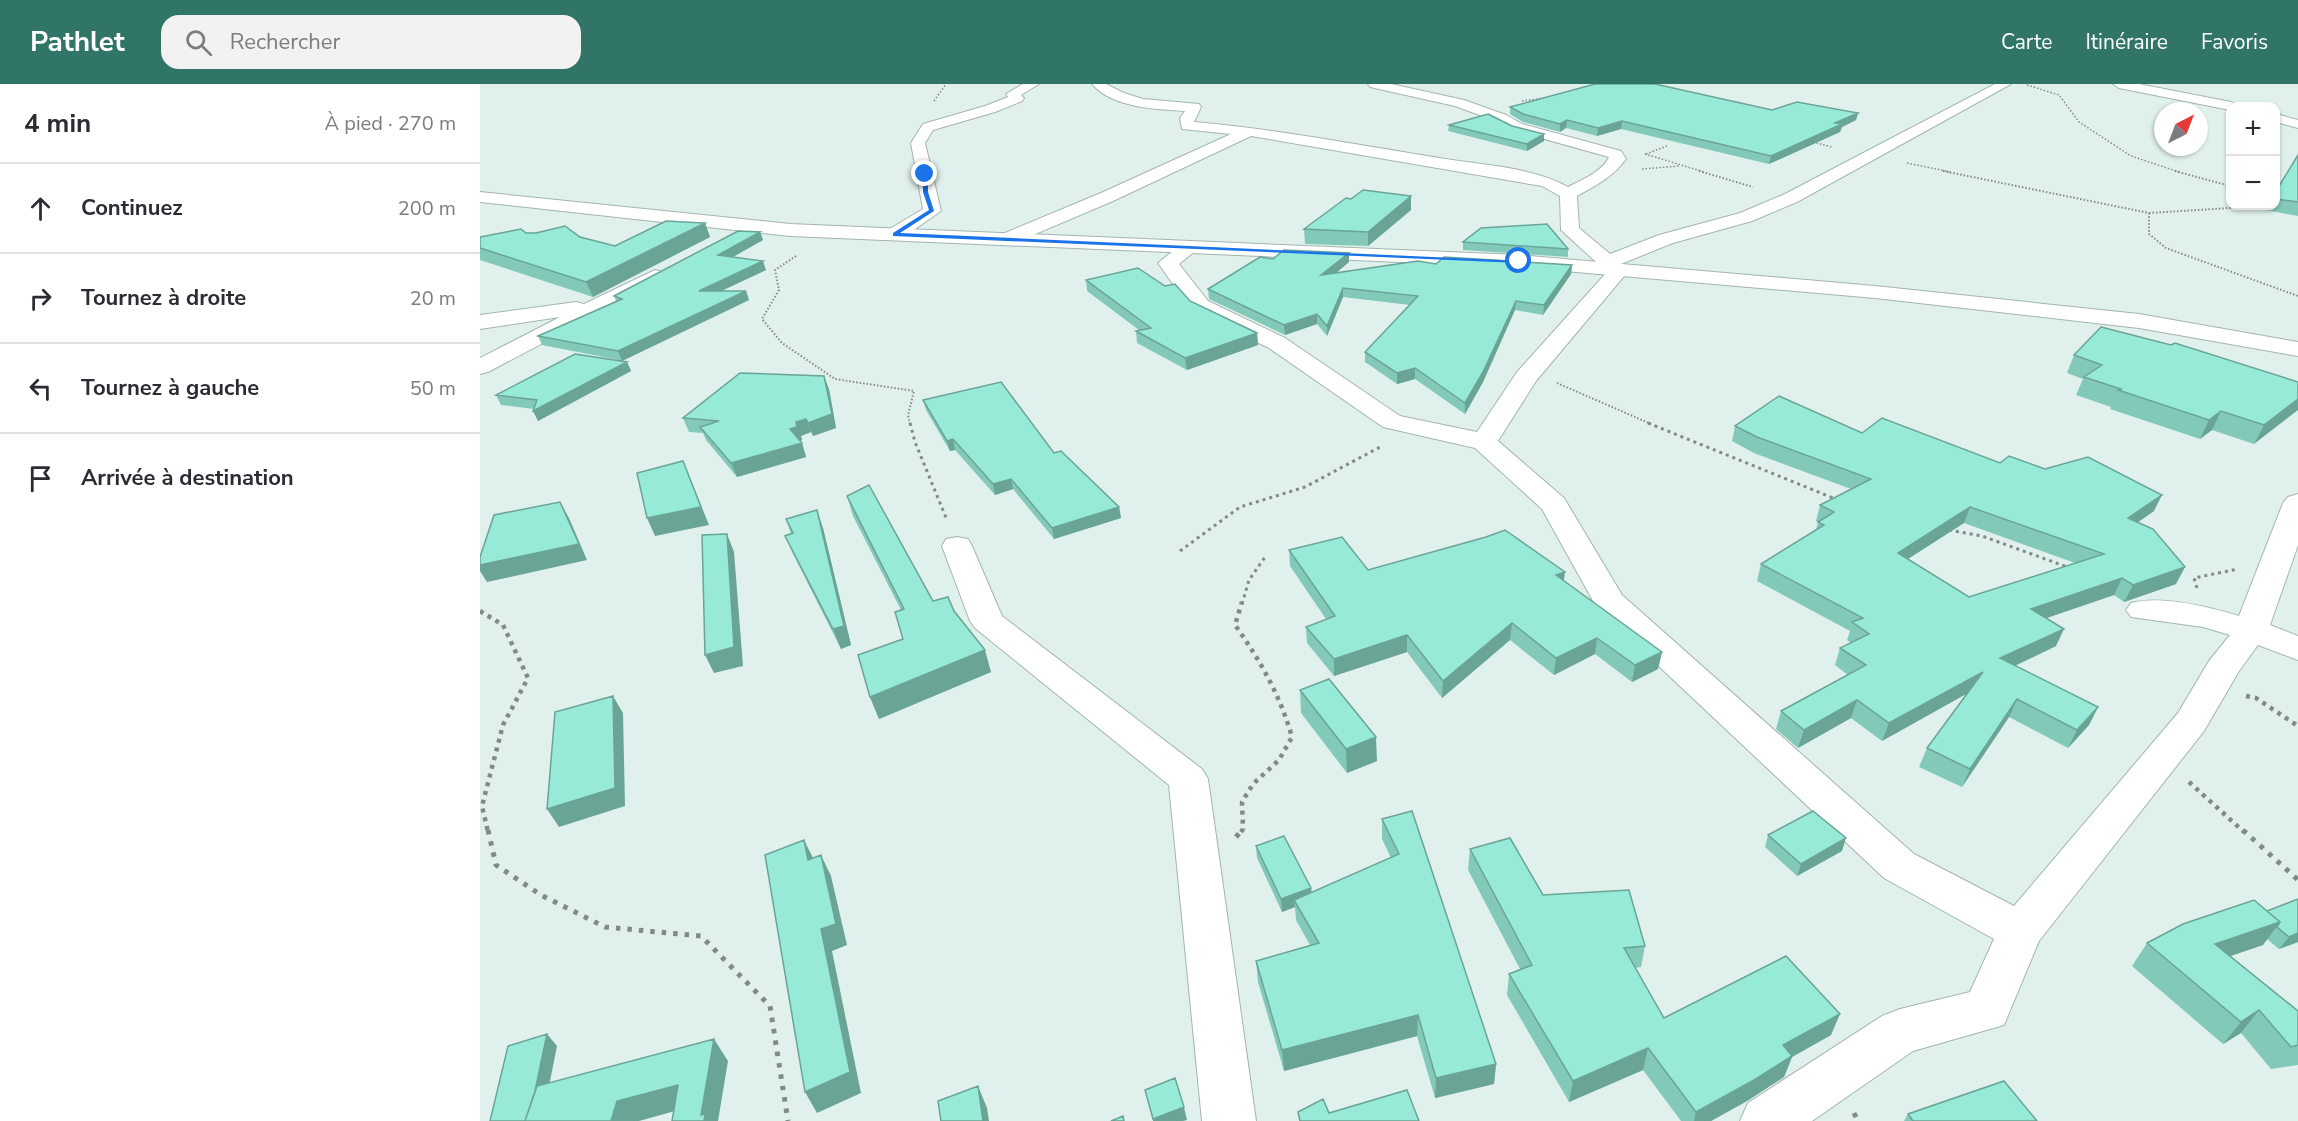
<!DOCTYPE html>
<html lang="fr">
<meta charset="utf-8">
<style>
body{margin:0;font-family:"Nunito Sans",sans-serif;background:#f2f2f3;color:#2b2b33}
.controls{position:absolute;right:18px;top:18px;display:grid;overflow:hidden;border-radius:12px;box-shadow:0 2px 4px #0004}
.controls button{width:54px;height:54px;display:grid;place-items:center;padding:0;border:0;border-bottom:2px solid #e1e1e2;background:#fff;color:#2b2b33;font:30px sans-serif}
.compass{position:absolute;left:1674px;top:18px;width:54px;height:54px;border-radius:50%;background:#fff;box-shadow:0 2px 4px #0004;rotate:42deg}
.stop{position:absolute;width:18px;height:18px;margin:-14px;border:4px solid #1a73e8;border-radius:50%;background:#fff}
.stop.end{background:#1a73e8;border-color:#fff;box-shadow:0 2px 6px #0008}
.list{margin:0;padding:0;list-style:none}
h2{display:flex;justify-content:space-between;align-items:center;height:78px;margin:0;padding:0 24px;font-size:26px}
h2 small{font-size:20px;font-weight:400;color:#7c7c81}
.list li{display:grid;grid-template-columns:39px 1fr auto;gap:18px;align-items:center;box-sizing:border-box;height:90px;padding:0 24px;border-top:2px solid #e1e1e2}
.list b{display:block;font-size:22px;white-space:nowrap}
.list em{font-size:20px;font-style:normal;color:#7c7c81}
.icon{flex:none;width:33px;height:33px;fill:none;stroke:currentColor;stroke-width:2;stroke-linecap:round;stroke-linejoin:round}
.map{position:relative;flex:none;width:1818px;height:1037px;overflow:hidden}
header{display:flex;align-items:center;gap:36px;box-sizing:border-box;height:84px;padding:0 30px;background:#317568;color:#fff}
header strong{font-size:28px}
nav{display:flex;gap:33px;margin-inline-start:auto;font-size:21px}
.search{width:420px;height:54px;background:#f2f2f3;display:flex;align-items:center;gap:15px;box-sizing:border-box;padding:0 21px;border-radius:18px;color:#7c7c81;font-size:22px}
main{display:flex}
aside{flex:1;background:#fff}
.map>svg:first-child{display:block}
.lines{fill:none;stroke-linecap:round;stroke-linejoin:round}
.minor-casing{stroke:#a4b4b0;stroke-width:2}
.secondary-casing{stroke:#a4b4b0;stroke-width:2}
.path-far4{stroke:#7f8b88;stroke-width:1.5;stroke-dasharray:1.5 2;stroke-linecap:butt}
.path-far3{stroke:#7f8b88;stroke-width:2;stroke-dasharray:1.5 2;stroke-linecap:butt}
.path-far2{stroke:#7f8b88;stroke-width:3;stroke-dasharray:3 4;stroke-linecap:butt}
.path-far1{stroke:#7f8b88;stroke-width:4.5;stroke-dasharray:4 5;stroke-linecap:butt}
.path{stroke:#7f8b88;stroke-width:5;stroke-dasharray:4.5 7;stroke-linecap:butt}
.minor{fill:#fff;fill-rule:evenodd}
.secondary{fill:#fff;fill-rule:evenodd}
.wall{fill:#82c9b9;fill-rule:evenodd}
.shaded-wall{fill:#6aa496}
.building{fill:#97ead7;stroke:#6aa496;stroke-width:1.5;fill-rule:evenodd}
.route{fill:#1a73e8}
</style>
<header>
<strong>Pathlet</strong>
<div class="search"><svg class="icon" aria-label="search" viewBox="0 0 24 24"><circle cx="10" cy="10" r="6"/><path d="M15 15l6 6"/></svg>Rechercher</div>
<nav><a>Carte</a><a>Itinéraire</a><a>Favoris</a></nav>
</header>
<main>
<aside>
<h2>4 min<small>À pied · 270 m</small></h2>
<ul class="list">
<li><svg class="icon" aria-label="ahead" viewBox="0 0 24 24"><path d="M12 20V5M6 11l6-6 6 6"/></svg><div><b>Continuez</b></div><em>200 m</em></li>
<li><svg class="icon" aria-label="right" viewBox="0 0 24 24"><path d="M7 20v-9h11M14 6l5 5-5 5"/></svg><div><b>Tournez à droite</b></div><em>20 m</em></li>
<li><svg class="icon" aria-label="left" viewBox="0 0 24 24"><path d="M17 20v-9H6M10 6l-5 5 5 5"/></svg><div><b>Tournez à gauche</b></div><em>50 m</em></li>
<li><svg class="icon" aria-label="arrive" viewBox="0 0 24 24"><path d="M6 21V4h12l-3 4 3 4H6"/></svg><div><b>Arrivée à destination</b></div></li>
</ul>
</aside>
<div class="map">
<svg width="1818" height="1037" viewBox="0 0 1818 1037">
<rect width="100%" height="100%" fill="#e0f1ed"/>
<g class="lines">
<g class="minor-casing">
<path id="minor" d="M543,0H559L541,11L544,14L542,17L515,28L453,46L445,59L461,127L422,154H408L406,150L408,146L443,125L431,59L443,40L505,22L528,13L526,10Z
M612,0H626L644,9L663,15L719,20L721,23L714,38C796,45 878,61 959,74C1000,81 1053,83 1088,103C1102,96 1123,87 1129,73L1032,46L1016,37L975,22L890,3L888,0H911L984,16L1026,31L1042,40L1141,67L1146,75C1133,93 1115,102 1097,112L1099,144L1130,170L1179,151L1260,129L1305,110L1515,0H1531L1317,118L1272,137L1193,159L1141,180L1148,187L1145,191L1056,297L1018,357L1084,414L1142,511L1434,770L1534,822L1698,629L1729,577L1750,551L1723,543L1651,533L1646,526L1651,519C1682,511 1729,523 1759,532L1803,419L1808,413L1818,410V461L1790,541L1818,552V576L1778,561L1759,587L1724,647L1559,857L1524,941L1433,967L1332,1037H1260L1268,1019L1402,932L1420,925L1490,908L1514,855L1404,794L1117,524L1062,425L995,364L903,343L789,264L712,227L678,179L703,159H717L720,163L699,180L728,217L805,254L920,332L997,348L1037,288L1127,188L1081,146L1080,112L1062,102L771,52L633,117L534,159H520L518,155L520,151L621,109L751,50L702,45L700,34L705,27C675,25 633,24 612,0Z
M1633,0H1659L1751,18L1758,22H1750V26L1639,4Z
M1796,30L1818,36V44L1796,38Z
M175,186L182,188L185,192L182,196L8,288L0,290V274L80,233L0,245V231L96,218L104,220Z
M477,453L488,455L492,462L522,532L722,685L728,695L776,1037H722L689,701L495,544L490,537L462,462L466,455Z"/>
</g>
<g class="secondary-casing">
<path id="secondary" d="M0,108L310,140L1039,171L1395,202L1659,230L1818,258V272L1659,244L1395,214L1039,183L310,152L0,118Z"/>
</g>
<path class="path-far4" d="M1547,1L1579,11L1599,38L1651,72L1699,88
M454,17L466,0
M1042,17L1065,14
M1333,58L1352,63
M1165,70L1224,88
M1166,70L1187,62
M1427,79L1471,88
M1162,85L1200,82"/>
<path class="path-far3" d="M1219,87L1273,103
M1463,87L1669,129V150L1686,164L1818,212
M1695,87L1750,102
M1669,129L1783,122
M316,172L295,186L299,206L282,235L302,259L355,295L434,307L428,331L430,340
M1077,299L1171,340"/>
<path class="path-far2" d="M430,339L435,358L467,436
M1168,339L1358,416
M1469,446L1502,452L1590,484
M700,467L760,423L825,403L902,362
M1717,504L1714,494L1758,485
M762,520L769,496L785,473"/>
<path class="path-far1" d="M0,527L23,541L48,594L23,641L2,722L8,748
M1766,612L1776,614L1818,642
M1709,698L1764,748
M761,748L763,745L762,718L773,700L799,676L812,653C800,611 780,576 755,541L762,518"/>
<path class="path" d="M8,746L16,781L61,811L125,843L221,852L290,922L308,1037
M1763,746L1818,796
M756,753L762,746
M1374,1029L1378,1037"/>
<use href="#minor" class="minor"/>
<use href="#secondary" class="secondary"/>
</g>
<path class="wall" d="M1030,23L1292,26L1378,29L1376,36L1362,43L1360,48L1289,80L1141,45L1117,52L1086,44L1080,48L1043,38L1030,30Z
M969,41L1064,57L1047,67L968,47Z
M1818,71V132L1786,126L1788,122H1796V107Z
M871,115L931,126L888,162L825,160L824,145Z
M225,139L230,153L113,213L0,176V153L46,149L100,153L135,162Z
M280,148L283,156L253,173L286,186L241,207H266L269,216L142,277L147,278L151,287L58,337L54,325L21,321L16,311L139,276L62,261L58,252L136,217L134,212Z
M983,158L1088,165V173L983,166Z
M869,169V178L855,189L956,180L1092,181L1091,190L1063,231L1035,226L1003,298L985,330L935,295L917,300L885,278V268L930,221L863,213L847,252L837,240L805,251L729,215L728,205L793,175Z
M606,196L710,217L777,249L778,261L707,286L657,259L656,247L659,246L607,207Z
M1594,271L1818,298L1774,360L1732,346L1720,355L1630,325L1631,323L1596,311L1603,295L1587,289Z
M349,305L356,344L333,352L331,348L321,352L322,356L320,357L322,359L326,373L257,393L226,356L223,349L209,348L203,334Z
M443,316L574,369L639,423L641,434L574,455L533,405L515,411L475,366L470,367L446,326Z
M1255,342L1382,349L1520,379L1674,427L1658,438L1696,500L1644,518L1634,511L1566,534L1576,562L1535,582L1618,623L1609,641L1588,664L1529,633L1482,703L1439,683L1447,664L1486,610L1402,657L1371,634L1318,664L1296,645L1301,627L1368,591L1355,581L1360,564L1371,559L1367,556L1370,547L1277,497L1281,480L1336,446L1338,438L1336,437L1340,421L1371,405L1274,369L1252,357ZM1484,439L1595,479L1489,513L1428,475Z
M367,412L453,517L474,527L511,588L399,635L390,613L423,555L421,526L373,432Z
M306,435L343,444L371,561L361,565L313,470L305,452L311,450Z
M809,466L888,486L1083,497L1182,568L1178,585L1152,598L1115,570L1074,591L1030,556L962,614L927,568L854,592L827,559L826,543L846,535L810,482Z
M820,606L897,677L867,689L821,629Z
M902,735L1016,980L1014,1000L955,1014L937,952L804,987L778,898L776,877L830,861L816,836L815,823L802,828L777,774L776,762L831,804L832,808L911,774L902,755Z
M1288,751L1362,767L1317,792L1285,763Z
M990,765L1063,811L1165,862L1161,883L1155,884L1184,934L1351,951L1312,973L1304,993L1267,1017L1231,1037H1201L1163,986L1089,1018L1027,911L1029,890L1040,885L988,786Z
M1818,815V858L1799,865L1787,855L1783,861L1750,872L1818,927V981L1791,985L1761,949L1743,960L1652,882L1667,859L1787,827Z
M1428,1030L1557,1037H1424Z"/>
<path class="shaded-wall" d="M1378,29L1376,36L1362,43L1360,48L1289,80L1291,72L1355,39Z
M1087,36L1086,44L1080,48V40Z
M1142,37L1141,45L1117,52L1118,44Z
M1064,50V57L1047,67V60Z
M931,112V126L888,162V148Z
M225,139L230,153L113,213L106,198Z
M280,148L283,156L242,179L238,171Z
M869,169V178L842,201L841,191Z
M283,177L286,186L222,216L219,207Z
M1092,181L1091,190L1063,231L1064,221Z
M863,204V213L847,252V242Z
M266,207L269,216L142,277L138,267Z
M1036,217L1035,226L1003,298L985,330V319Z
M837,230V240L805,251L804,241Z
M777,249L778,261L707,286L705,274Z
M147,278L151,287L58,337L53,327Z
M935,284V295L917,300V289Z
M344,292L349,305L356,344L333,352L328,339Z
M1818,315V326L1774,360L1784,341Z
M1741,327L1732,346L1720,355L1729,336Z
M326,335L331,348L321,352L322,356L315,359L310,345L316,338Z
M473,355L475,366L470,367L467,357Z
M322,359L326,373L257,393L251,379Z
M203,377L229,441L175,452L167,434Z
M531,395L533,405L515,411L513,400Z
M1682,411L1674,427L1641,450L1648,434Z
M80,418L89,434L107,476L7,498L0,487V481Z
M639,423L641,434L574,455L572,444Z
M1490,423L1484,439L1412,485L1418,469Z
M337,426L343,444L371,561L361,565L353,545Z
M247,450L254,468L263,582L234,589L225,571Z
M1705,483L1696,500L1644,518L1653,501Z
M1085,488L1083,504L1076,491Z
M1642,494L1634,511L1543,542L1551,525Z
M1032,539L1030,556L962,614L963,597Z
M1584,545L1576,562L1513,592L1520,574Z
M927,551V568L854,592V575Z
M1117,554L1115,570L1074,591L1076,574Z
M505,566L511,588L399,635L390,613Z
M1182,568L1178,585L1152,598L1155,581Z
M1503,588L1495,605L1402,657L1409,639Z
M133,612L143,629L145,722L79,743L67,725Z
M1537,615L1529,633L1482,703L1490,685Z
M1377,616L1371,634L1318,664L1324,646Z
M1618,623L1609,641L1588,664L1597,646Z
M896,653L897,677L867,689L866,665Z
M1366,754L1362,767L1317,792L1321,780Z
M324,756L335,778L328,776Z
M341,771L351,792L367,861L352,867L381,1009L337,1029L325,1008L341,845Z
M831,804L832,817L814,816L815,823L802,828L801,815Z
M1800,838L1783,861L1718,883L1735,860Z
M1818,849V858L1799,865L1809,853Z
M1779,926L1761,949L1743,960L1761,938Z
M1360,930L1351,951L1312,973L1304,993L1267,1017L1231,1037H1214L1216,1028L1303,961Z
M938,931L937,952L804,987L802,966Z
M67,950L77,962L62,1037H49Z
M234,955L248,977L238,1037H224L221,1031Z
M1168,964L1163,986L1089,1018L1093,997Z
M1016,980L1014,1000L955,1014L956,994Z
M198,1001L213,1022L159,1037H131L137,1017Z
M498,1002L507,1024L509,1037H503Z
M704,1023L707,1036L703,1037H673V1035Z"/>
<path class="building" d="M1115,0H1175L1292,26L1317,18L1378,29L1355,39L1362,40L1291,72L1142,37L1118,44L1087,36L1080,40L1043,30L1030,23Z
M1008,30L1032,42L1064,50L1047,60L969,41Z
M1818,71V118L1796,115V107Z
M883,106L931,112L888,148L824,145L866,114L871,115Z
M186,137L225,139L106,198L0,164V153L41,145L46,149H56L85,142L100,153L135,162Z
M1067,140L1088,165L983,158L1001,144Z
M258,147L280,148L238,171L283,177L219,207H266L138,267L58,252L142,215L134,212Z
M804,166L869,169L841,191L938,177L956,180L964,173L1092,181L1064,221L1036,217L1003,288L985,319L935,284L917,289L885,268L938,212L863,204L847,242L837,230L804,241L728,205L780,173L793,175Z
M658,184L685,202L695,200L710,217L777,249L705,274L656,247L671,244L606,196Z
M1621,243L1691,261L1695,259L1818,298V315L1784,341L1741,327L1729,336L1638,306L1641,305L1604,293L1622,281L1594,271Z
M95,270L147,278L53,327L57,316L16,311Z
M260,289L344,292L352,330L328,339L326,335L316,338L317,343L310,345L322,359L251,379L220,343L239,337L203,334Z
M521,298L574,369L581,367L639,423L572,444L531,395L513,400L473,355L467,357L443,316Z
M1299,312L1382,349L1402,334L1520,379L1529,372L1565,385L1608,373L1682,411L1648,434L1673,445L1705,483L1653,501L1642,494L1551,525L1584,545L1520,574L1618,623L1597,646L1537,615L1490,685L1447,664L1503,588L1409,639L1377,616L1324,646L1301,627L1386,581L1360,564L1389,550L1372,538L1383,534L1281,480L1344,441L1338,438L1354,428L1340,421L1391,395L1277,353L1255,342ZM1490,423L1624,470L1489,513L1418,469Z
M203,377L221,423L167,434L157,389Z
M389,401L453,517L468,513L474,527L505,566L390,613L378,571L423,555L415,528L424,525L367,412Z
M80,418L99,460L0,481V473L14,431Z
M337,426L364,542L353,545L305,452L313,449L306,435Z
M1025,446L1085,488L1076,491L1182,568L1155,581L1117,554L1076,574L1032,539L963,597L927,551L854,575L826,543L855,532L809,466L862,453L888,486L1006,453Z
M247,450L254,563L225,571L222,451Z
M849,595L896,653L866,665L820,606Z
M133,612L135,704L67,725L75,628Z
M932,727L1016,980L956,994L938,931L802,966L776,877L839,859L814,816L919,770L902,735Z
M1333,727L1366,754L1321,780L1288,751Z
M804,752L831,804L801,815L776,762Z
M1030,754L1063,811L1149,806L1165,862L1144,864L1184,934L1306,872L1360,930L1303,961L1312,972L1274,996L1216,1028L1168,964L1093,997L1029,890L1052,881L990,765Z
M324,756L328,776L341,771L356,840L341,845L370,988L325,1008L285,771Z
M1818,815V849L1809,853L1797,843L1800,838L1787,827Z
M1774,816L1800,838L1735,860L1818,927V961L1811,963L1779,926L1761,938L1667,859L1703,840Z
M67,950L55,1007L45,1037H10L28,962Z
M234,955L221,1031L225,1030L224,1037H192L198,1001L137,1017L131,1037H45L57,1002Z
M695,994L704,1023L673,1035L665,1006Z
M1524,997L1557,1037H1433L1428,1030Z
M498,1002L503,1037H461L458,1017Z
M927,1006L939,1037H820L818,1028L843,1015L849,1029Z
M643,1032L644,1037H631Z"/>
<path class="route" d="M445,89L448,90V108L454,127L420,149L1042,177L1039,179L413,152V149L449,126L443,108V90Z"/>
</svg>
<div class="controls">
<button>+</button>
<button>−</button>
</div>
<svg class="compass" viewBox="-18 -18 36 36"><path d="M0-13l5 13h-10z" fill="#e53935"/><path d="M0 13l5-13h-10z" fill="#7c7c81"/></svg>
<div class="stop" style="left:1039px;top:177px"></div>
<div class="stop end" style="left:445px;top:90px"></div>
</div>
</main>
